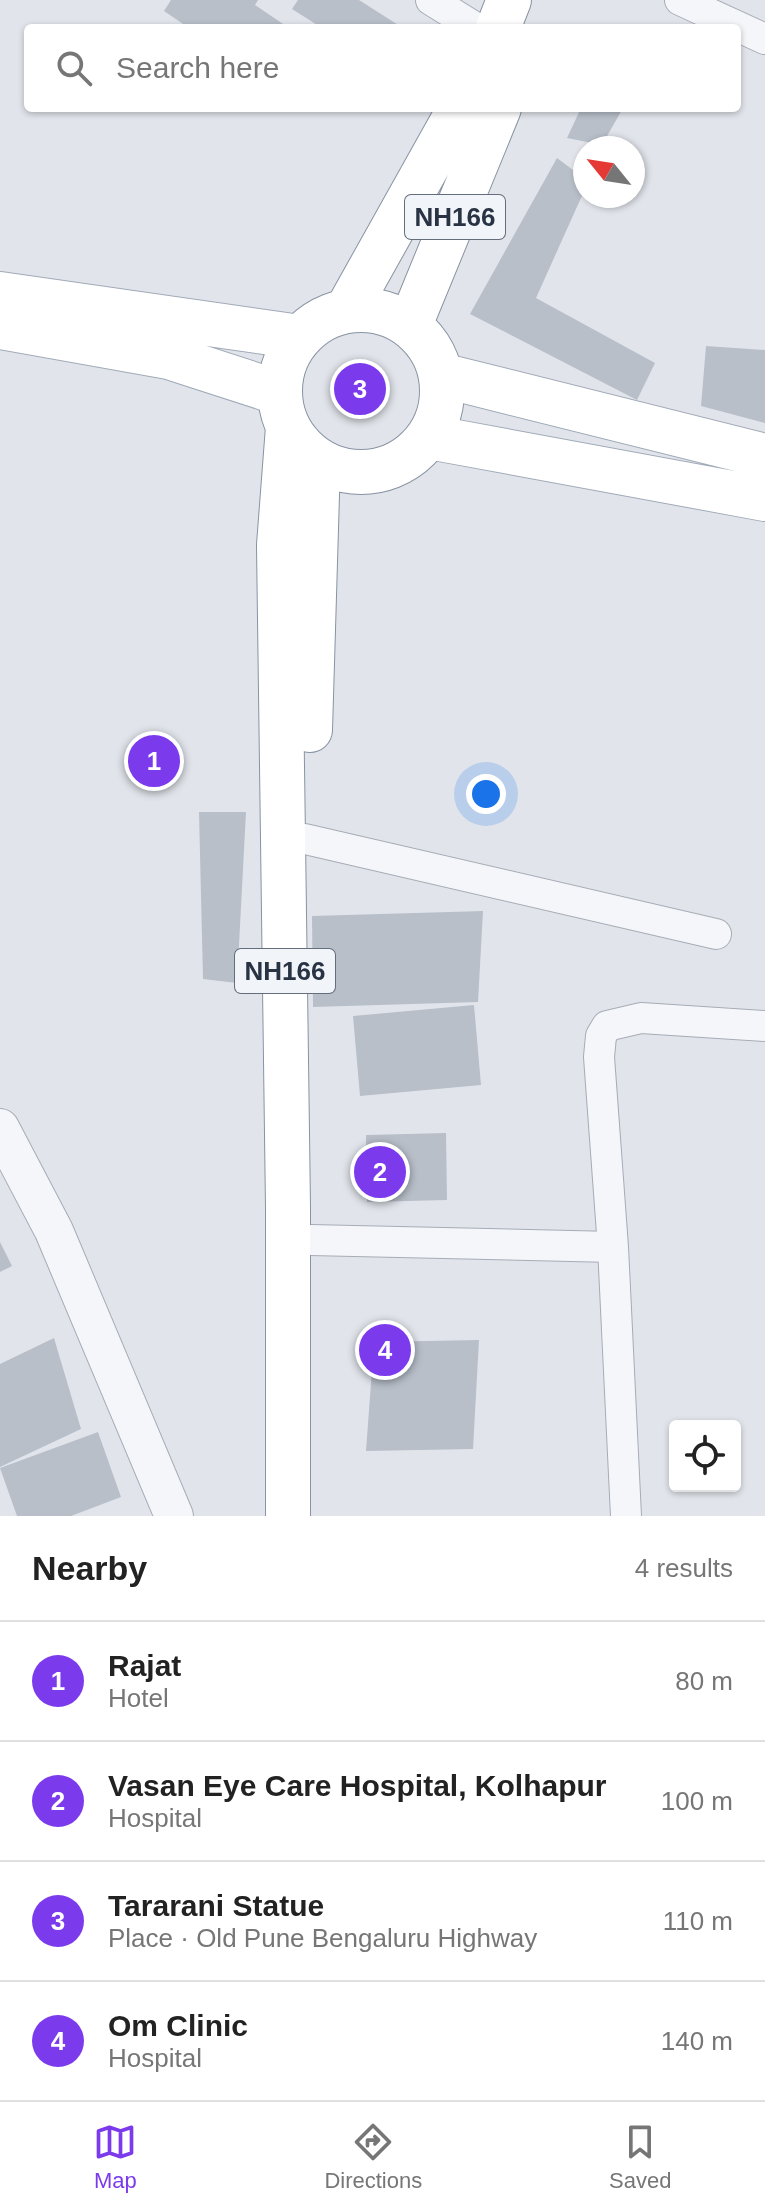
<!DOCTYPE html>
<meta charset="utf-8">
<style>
body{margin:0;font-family:Helvetica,sans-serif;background:#f6f6f6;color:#222}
.controls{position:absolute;right:24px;bottom:24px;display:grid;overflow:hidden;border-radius:8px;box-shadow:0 2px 6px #0004}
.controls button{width:72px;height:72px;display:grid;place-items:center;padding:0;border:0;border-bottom:2px solid #e0e0e0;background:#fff;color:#222;font:40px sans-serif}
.compass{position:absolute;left:573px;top:136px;width:72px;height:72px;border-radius:50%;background:#fff;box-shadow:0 2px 6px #0004;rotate:300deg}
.you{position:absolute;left:486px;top:794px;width:28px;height:28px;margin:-20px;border:6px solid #fff;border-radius:50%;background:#1a73e8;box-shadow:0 0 0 12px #1a73e833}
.badge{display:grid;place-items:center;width:52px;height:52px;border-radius:50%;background:#7c3aed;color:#fff;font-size:26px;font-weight:700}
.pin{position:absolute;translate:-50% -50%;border:4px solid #fff;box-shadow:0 2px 8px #0006}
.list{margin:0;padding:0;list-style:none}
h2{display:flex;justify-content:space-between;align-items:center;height:104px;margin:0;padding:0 32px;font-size:34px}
h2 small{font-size:26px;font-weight:400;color:#767676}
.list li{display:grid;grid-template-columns:52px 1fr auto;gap:24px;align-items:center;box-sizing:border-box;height:120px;padding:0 32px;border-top:2px solid #e0e0e0}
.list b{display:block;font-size:30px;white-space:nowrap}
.list p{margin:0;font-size:26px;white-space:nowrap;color:#767676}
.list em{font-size:26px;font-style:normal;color:#767676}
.icon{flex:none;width:44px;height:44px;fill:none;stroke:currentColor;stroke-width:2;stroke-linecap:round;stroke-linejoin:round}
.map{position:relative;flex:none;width:765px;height:1516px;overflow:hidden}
.search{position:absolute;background:#fff;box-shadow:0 2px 6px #0004;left:24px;right:24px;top:24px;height:88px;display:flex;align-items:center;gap:20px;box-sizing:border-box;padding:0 28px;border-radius:8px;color:#767676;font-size:30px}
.sheet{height:584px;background:#fff}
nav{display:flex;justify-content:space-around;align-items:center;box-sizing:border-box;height:112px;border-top:2px solid #e0e0e0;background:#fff;font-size:22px;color:#767676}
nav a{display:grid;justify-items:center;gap:4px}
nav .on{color:#7c3aed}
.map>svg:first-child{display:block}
.building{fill:#b8bfc9}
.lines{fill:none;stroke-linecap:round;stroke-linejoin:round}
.minor-casing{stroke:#a6acb6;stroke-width:32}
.tertiary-casing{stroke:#a6acb6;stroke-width:40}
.primary-casing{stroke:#a0aab8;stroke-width:46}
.trunk-casing{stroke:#8893a3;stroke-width:46}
.minor{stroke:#f5f6f9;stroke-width:30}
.tertiary{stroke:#f5f6f9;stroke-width:38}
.primary{stroke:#fff;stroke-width:44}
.trunk{stroke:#fff;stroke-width:44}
.labels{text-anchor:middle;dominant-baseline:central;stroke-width:6;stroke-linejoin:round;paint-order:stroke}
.shield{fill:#f1f4f8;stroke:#646d7a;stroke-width:2}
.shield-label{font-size:26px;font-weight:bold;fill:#283344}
</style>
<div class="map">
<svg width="765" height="1516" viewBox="0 0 765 1516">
<rect width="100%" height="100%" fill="#e1e5eb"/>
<path class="building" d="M171,0H258L255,5L289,28H189L164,11Z
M298,0H359L403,28H322L292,9Z
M581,108H623L602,145L567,138Z
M557,158L585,179V189L536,298L655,363L637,400L470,314Z
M706,346L765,350V423L701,406Z
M199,812H246L237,983L203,979Z
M483,911L478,1002L313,1007L312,916Z
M474,1005L481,1085L360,1096L353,1016Z
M446,1133L447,1200L367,1202L366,1135Z
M0,1242L12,1266L0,1272Z
M54,1338L81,1429L0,1467V1364Z
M479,1340L473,1449L366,1451L374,1342Z
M98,1432L121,1497L71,1516H17L0,1468Z"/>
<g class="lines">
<g class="minor-casing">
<path id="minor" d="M431,0L476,28
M680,0L765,39
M305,839L716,934
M310,1240L613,1247
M626,1516L613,1247L599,1057L601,1036L607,1026L641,1018L765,1026"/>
</g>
<g class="tertiary-casing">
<path id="tertiary" d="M0,1128L54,1231L174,1516"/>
</g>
<g class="primary-casing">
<path id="primary" d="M0,294L300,337
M0,327L169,357L280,393
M441,375L765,456
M429,437L765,499"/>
</g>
<g class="trunk-casing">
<path id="trunk" d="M498,28L509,0
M280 391a81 81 0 1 1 162 0a81 81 0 1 1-162 0Z
M347,310L460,108
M410,325L499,108
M288,427L279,545L288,1207V1516
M310,730L318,461"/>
</g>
<use href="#minor" class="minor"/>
<use href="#tertiary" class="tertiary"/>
<use href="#primary" class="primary"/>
<use href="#trunk" class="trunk"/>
</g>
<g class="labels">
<g class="shield">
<rect x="405" y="195" width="100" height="44" rx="6"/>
<rect x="235" y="949" width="100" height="44" rx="6"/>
</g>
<g class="shield-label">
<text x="455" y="217">NH166</text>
<text x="285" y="971">NH166</text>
</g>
</g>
</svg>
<div class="controls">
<button><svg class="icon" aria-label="locate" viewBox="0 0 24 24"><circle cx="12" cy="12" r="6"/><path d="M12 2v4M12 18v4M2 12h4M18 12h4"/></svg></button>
</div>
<svg class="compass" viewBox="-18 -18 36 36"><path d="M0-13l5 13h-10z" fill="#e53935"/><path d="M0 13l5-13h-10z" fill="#767676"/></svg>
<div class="you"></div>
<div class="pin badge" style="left:154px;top:761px">1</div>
<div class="pin badge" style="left:380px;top:1172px">2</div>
<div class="pin badge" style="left:360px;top:389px">3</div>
<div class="pin badge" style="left:385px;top:1350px">4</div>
<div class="search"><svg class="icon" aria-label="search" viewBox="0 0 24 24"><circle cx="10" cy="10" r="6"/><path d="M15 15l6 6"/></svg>Search here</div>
</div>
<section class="sheet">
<h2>Nearby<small>4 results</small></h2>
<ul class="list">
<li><span class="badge">1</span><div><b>Rajat</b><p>Hotel</p></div><em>80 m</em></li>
<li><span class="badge">2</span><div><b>Vasan Eye Care Hospital, Kolhapur</b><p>Hospital</p></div><em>100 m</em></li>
<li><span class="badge">3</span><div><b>Tararani Statue</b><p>Place · Old Pune Bengaluru Highway</p></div><em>110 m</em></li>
<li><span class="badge">4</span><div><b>Om Clinic</b><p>Hospital</p></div><em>140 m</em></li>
</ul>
</section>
<nav>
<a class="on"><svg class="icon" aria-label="map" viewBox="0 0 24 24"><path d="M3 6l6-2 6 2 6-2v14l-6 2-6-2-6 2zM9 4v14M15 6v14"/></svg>Map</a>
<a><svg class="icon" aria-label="directions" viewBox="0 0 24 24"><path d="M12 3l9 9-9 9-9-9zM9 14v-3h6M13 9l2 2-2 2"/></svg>Directions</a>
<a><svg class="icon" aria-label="saved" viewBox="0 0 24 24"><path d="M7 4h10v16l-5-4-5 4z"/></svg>Saved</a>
</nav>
